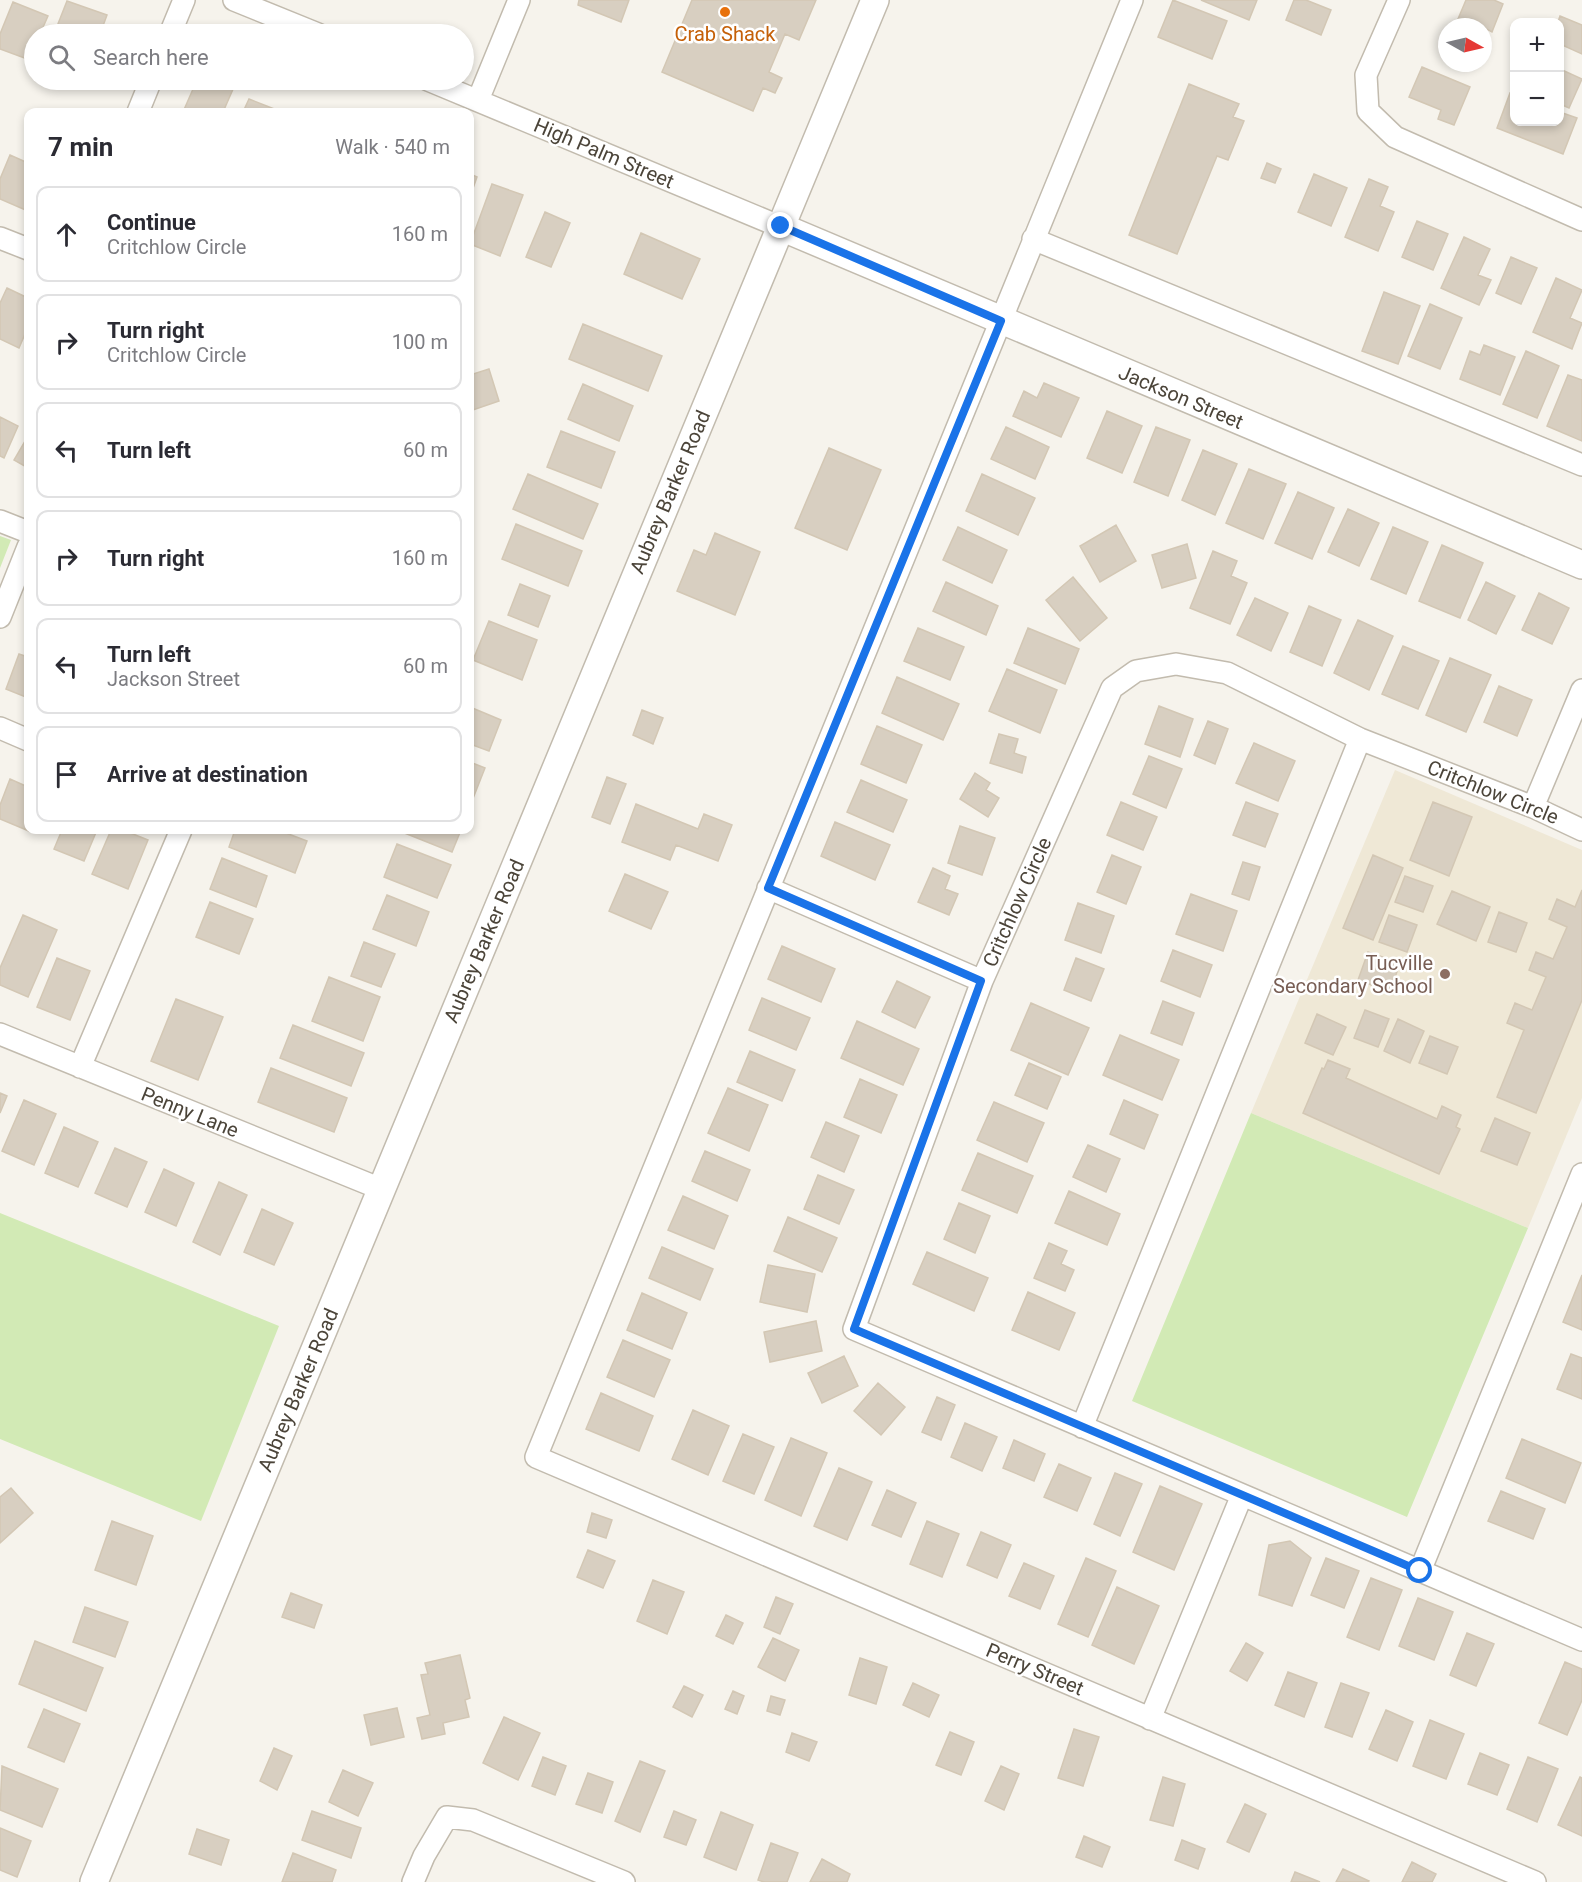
<!DOCTYPE html>
<meta charset="utf-8">
<style>
body{margin:0;font-family:Roboto,sans-serif;background:#f7f7f7;color:#2b2b33}
.controls{position:absolute;right:18px;top:18px;display:grid;overflow:hidden;border-radius:12px;box-shadow:0 3px 9px #0003}
.controls button{width:54px;height:54px;display:grid;place-items:center;padding:0;border:0;border-bottom:2px solid #e1e1e2;background:#fff;color:#2b2b33;font:30px sans-serif}
.compass{position:absolute;left:1438px;top:18px;width:54px;height:54px;border-radius:50%;background:#fff;box-shadow:0 3px 9px #0003;rotate:98deg}
.stop{position:absolute;width:18px;height:18px;margin:-14px;border:4px solid #1a73e8;border-radius:50%;background:#fff}
.stop.end{background:#1a73e8;border-color:#fff;box-shadow:0 2px 6px #0008}
.list{margin:0;padding:0;list-style:none}
h2{display:flex;justify-content:space-between;align-items:center;height:78px;margin:0;padding:0 24px;font-size:26px}
h2 small{font-size:20px;font-weight:400;color:#7c7c81}
.list li{display:grid;grid-template-columns:39px 1fr auto;gap:18px;align-items:center;box-sizing:border-box;height:96px;margin:0 12px 12px;padding:0 12px;border:2px solid #e1e1e2;border-radius:12px}
.list b{display:block;font-size:22px;white-space:nowrap}
.list p{margin:0;font-size:20px;white-space:nowrap;color:#7c7c81}
.list em{font-size:20px;font-style:normal;color:#7c7c81}
.icon{flex:none;width:33px;height:33px;fill:none;stroke:currentColor;stroke-width:2;stroke-linecap:round;stroke-linejoin:round}
.map{position:relative;flex:none;width:1582px;height:1882px;overflow:hidden}
.search{position:absolute;background:#fff;box-shadow:0 3px 9px #0003;left:24px;top:24px;width:450px;height:66px;display:flex;align-items:center;gap:15px;box-sizing:border-box;padding:0 21px;border-radius:33px;color:#7c7c81;font-size:22px}
.panel{position:absolute;background:#fff;box-shadow:0 3px 9px #0003;left:24px;top:108px;width:450px;height:726px;border-radius:12px}
.map>svg:first-child{display:block}
.education{fill:#efe8d6}
.green{fill:#d2eab5}
.building{fill:#d8cfc1;stroke:#d3c7b4;stroke-width:1.5}
.lines{fill:none;stroke-linecap:round;stroke-linejoin:round}
.minor-casing{stroke:#c2bbae;stroke-width:24}
.tertiary-casing{stroke:#c2bbae;stroke-width:30}
.minor{stroke:#fff;stroke-width:21}
.tertiary{stroke:#fff;stroke-width:27}
.route{stroke:#1a73e8;stroke-width:8}
.food-dot{fill:#e8710a;stroke:#fff;stroke-width:2}
.education-dot{fill:#8d6e63;stroke:#fff;stroke-width:2}
.labels{text-anchor:middle;dominant-baseline:central;stroke-width:5;stroke-linejoin:round;paint-order:stroke}
.food-label{font-size:20px;fill:#c56008;stroke:#fff}
.street-label{font-size:20px;fill:#4b4439;stroke:#fff}
.education-label{font-size:20px;fill:#785e54;stroke:#fff;text-anchor:end}
</style>
<div class="map">
<svg width="1582" height="1882" viewBox="0 0 1582 1882">
<rect width="100%" height="100%" fill="#f6f3ec"/>
<path class="education" d="M1395,770L1582,850V1098L1528,1228L1251,1113Z"/>
<path class="green" d="M0,536L11,540L0,568Z
M1251,1113L1528,1228L1407,1517L1132,1401Z
M0,1213L279,1326L201,1521L0,1439Z"/>
<path class="building" d="M579,0H629L621,22L578,5Z
M692,0H816L799,40L785,34L769,72L782,78L775,93L763,88L753,111L662,72Z
M1173,0L1227,21L1212,59L1158,37Z
M1201,0H1257L1249,20Z
M1294,0H1306L1331,10L1321,35L1286,20Z
M1466,0H1494L1503,4L1492,32L1483,27L1458,19Z
M67,1L107,15L100,34H54Z
M13,2L48,16L40,34H34V49L30,60L0,49V34Z
M1560,16L1582,25V54L1560,44V22H1558Z
M1422,67L1470,87L1454,125L1438,119L1441,110L1409,97Z
M1560,69L1582,79L1569,108L1560,104Z
M197,80H237L223,112H183Z
M1189,84L1239,104L1233,117L1244,121L1228,160L1217,156L1177,254L1129,235Z
M1510,93L1514,94V122H1560V112L1577,118L1563,154L1497,128Z
M249,99L282,112H243Z
M10,155L28,163V211L0,199V179Z
M1267,163L1281,169L1275,183L1261,178Z
M470,174L477,177L470,197Z
M1314,174L1347,188L1331,226L1298,212Z
M1369,179L1388,187L1380,206L1394,212L1378,251L1345,237Z
M492,184L523,195L500,256L470,244Z
M545,212L570,223L551,267L526,257Z
M1417,221L1448,234L1433,270L1402,257Z
M641,233L700,259L682,299L624,274Z
M1464,237L1490,249L1478,275L1491,280L1479,305L1441,288Z
M1511,257L1537,268L1521,304L1496,293Z
M1556,278L1582,290L1570,318L1582,323L1572,349L1533,332Z
M7,288L28,298V327L19,348L0,339V303Z
M1384,292L1420,306L1398,364L1362,351Z
M1430,304L1462,318L1440,369L1408,356Z
M583,324L662,356L648,391L569,359Z
M1484,345L1515,357L1500,395L1460,379L1470,351L1480,355Z
M1526,351L1559,366L1537,418L1503,404Z
M489,369L499,401L470,411V375Z
M1568,375L1582,380V441L1547,426Z
M1044,383L1079,398L1061,437L1013,416L1024,391L1037,398Z
M583,384L633,406L619,441L568,419Z
M1107,411L1142,426L1122,473L1087,458Z
M0,417L18,426L4,458L0,456Z
M1006,427L1049,447L1035,479L991,459Z
M1156,427L1190,440L1168,496L1134,482Z
M561,431L615,452L601,488L547,467Z
M28,436V468L14,460Z
M829,448L881,470L847,550L795,528Z
M1203,450L1237,464L1215,515L1182,500Z
M1249,469L1286,484L1263,539L1226,523Z
M528,474L598,504L583,539L513,509Z
M982,474L1035,498L1018,535L966,511Z
M1298,492L1334,508L1312,559L1275,543Z
M1348,509L1379,523L1359,566L1328,552Z
M516,524L582,551L568,586L502,559Z
M1116,525L1136,561L1100,582L1080,546Z
M958,527L1007,550L992,583L943,560Z
M1393,527L1428,542L1406,594L1371,579Z
M715,533L760,552L735,615L677,591L694,550L706,555Z
M1187,544L1196,578L1162,588L1152,555Z
M1442,545L1483,563L1460,618L1419,601Z
M1213,551L1237,561L1231,576L1247,583L1230,624L1190,608Z
M1073,577L1107,618L1080,641L1046,600Z
M946,582L998,606L986,635L933,611Z
M1486,582L1515,596L1496,634L1468,620Z
M520,584L550,596L538,627L508,615Z
M1539,593L1569,608L1552,644L1522,630Z
M1255,598L1288,613L1271,651L1237,635Z
M1309,606L1341,620L1322,666L1290,652Z
M1358,620L1393,636L1369,690L1334,673Z
M489,621L537,640L522,680L473,660Z
M918,628L964,647L950,680L904,661Z
M1028,628L1079,649L1065,684L1014,663Z
M1403,646L1439,661L1418,709L1382,694Z
M19,654L28,657V698L6,689Z
M1450,658L1491,675L1466,732L1426,715Z
M1007,669L1057,690L1040,733L989,711Z
M897,677L959,704L943,740L882,713Z
M1499,686L1532,700L1517,736L1484,722Z
M1159,706L1193,719L1180,757L1145,744Z
M470,707L501,720L489,751L470,744Z
M642,710L663,718L653,744L633,735Z
M1208,721L1228,729L1215,764L1194,755Z
M877,726L922,745L906,783L861,764Z
M999,734L1018,739L1014,753L1026,757L1022,773L990,763Z
M1254,743L1295,761L1278,801L1236,783Z
M1149,756L1182,769L1166,808L1133,794Z
M470,762L485,768L472,801H470Z
M975,773L990,783L986,790L999,798L988,817L960,799Z
M607,777L626,784L610,824L592,817Z
M10,779L28,787L29,831L0,819V805Z
M861,780L907,800L893,832L847,812Z
M1121,802L1157,817L1143,850L1107,835Z
M1246,802L1278,814L1265,847L1233,835Z
M1433,802L1472,817L1449,876L1410,860Z
M636,804L698,829L704,814L732,825L718,861L676,845L670,860L622,842Z
M835,822L890,845L875,880L821,856Z
M960,826L995,838L982,875L948,863Z
M62,830H97L84,861L54,849Z
M111,830H123L148,840L128,889L92,874Z
M235,830H278L307,841L295,873L229,847Z
M397,830H461L452,852Z
M397,844L451,865L437,898L384,877Z
M1112,855L1141,867L1126,904L1097,892Z
M1373,855L1403,868L1373,940L1343,928Z
M222,858L267,876L256,907L210,889Z
M1243,862L1260,867L1249,900L1232,894Z
M933,868L950,876L945,889L958,894L949,915L918,902Z
M625,874L668,892L651,929L609,911Z
M1405,876L1433,886L1423,912L1395,902Z
M1582,890V1000L1536,1113L1497,1097L1524,1030L1507,1023L1515,1003L1532,1010L1546,977L1529,970L1536,952L1553,959L1567,927L1549,919L1557,899L1575,907Z
M1452,891L1490,907L1476,941L1437,924Z
M1191,894L1237,911L1223,951L1176,934Z
M387,895L429,912L416,946L373,929Z
M210,902L253,919L239,954L196,937Z
M1078,903L1114,916L1101,953L1065,940Z
M1499,912L1527,923L1516,952L1488,942Z
M23,915L57,930L28,997L0,985V968Z
M1389,915L1417,925L1407,952L1379,942Z
M364,942L395,954L381,987L351,976Z
M782,946L835,969L821,1002L768,979Z
M1173,950L1212,965L1200,997L1161,981Z
M1368,952L1400,963L1390,992L1358,980Z
M57,958L90,971L70,1020L37,1007Z
M1076,958L1104,969L1091,1001L1064,990Z
M329,977L380,997L363,1041L312,1021Z
M897,981L930,997L915,1028L882,1012Z
M762,998L810,1018L796,1050L749,1030Z
M176,999L223,1017L198,1080L151,1061Z
M1163,1001L1194,1013L1182,1045L1151,1033Z
M1031,1003L1089,1028L1068,1075L1011,1050Z
M1365,1010L1389,1019L1378,1047L1354,1038Z
M1317,1014L1346,1027L1333,1055L1305,1043Z
M1398,1019L1424,1031L1410,1063L1384,1051Z
M857,1021L919,1049L903,1085L841,1058Z
M293,1025L364,1053L351,1086L280,1058Z
M1120,1035L1179,1060L1162,1100L1103,1075Z
M1430,1036L1458,1047L1447,1074L1419,1063Z
M750,1051L795,1070L782,1101L737,1082Z
M1328,1060L1350,1069L1346,1078L1437,1119L1442,1106L1461,1115L1456,1127L1460,1129L1439,1174L1303,1113L1322,1068L1324,1069Z
M1029,1063L1061,1077L1047,1109L1015,1095Z
M271,1068L347,1098L334,1132L258,1102Z
M860,1079L897,1095L881,1133L844,1117Z
M728,1088L768,1105L749,1151L708,1133Z
M0,1093L7,1096L0,1113Z
M24,1100L56,1114L34,1165L2,1151Z
M1124,1100L1158,1115L1144,1149L1110,1134Z
M994,1102L1044,1123L1027,1162L977,1140Z
M1495,1118L1530,1133L1517,1165L1481,1151Z
M826,1122L859,1136L844,1172L811,1157Z
M64,1127L98,1142L78,1187L45,1173Z
M1088,1145L1120,1159L1106,1192L1073,1177Z
M115,1148L147,1162L127,1207L95,1193Z
M705,1151L750,1170L737,1201L692,1181Z
M978,1153L1033,1176L1017,1213L962,1190Z
M164,1169L194,1183L176,1226L145,1212Z
M818,1175L854,1190L839,1224L804,1209Z
M219,1182L247,1195L220,1255L193,1242Z
M1069,1191L1120,1214L1107,1245L1055,1223Z
M683,1196L728,1216L714,1249L668,1230Z
M959,1203L990,1216L975,1253L944,1239Z
M262,1209L293,1223L274,1265L244,1252Z
M788,1217L837,1238L822,1272L774,1251Z
M1049,1243L1067,1251L1061,1264L1074,1270L1065,1291L1034,1278Z
M662,1247L713,1269L700,1300L649,1278Z
M927,1252L988,1278L974,1311L913,1284Z
M768,1265L815,1274L807,1312L760,1302Z
M1582,1275V1330L1563,1322Z
M1028,1292L1075,1313L1059,1350L1012,1330Z
M642,1293L687,1313L672,1349L627,1330Z
M816,1321L822,1351L770,1362L764,1332Z
M623,1340L670,1360L654,1397L607,1377Z
M1571,1354L1582,1358V1399L1557,1389Z
M844,1356L858,1386L822,1403L808,1373Z
M878,1383L905,1407L881,1435L854,1411Z
M601,1393L653,1416L639,1451L586,1429Z
M937,1397L955,1405L941,1440L922,1432Z
M693,1410L729,1426L708,1475L672,1459Z
M965,1423L997,1437L982,1471L951,1457Z
M743,1434L774,1447L754,1494L723,1481Z
M791,1438L827,1453L801,1516L765,1500Z
M1522,1439L1581,1463L1565,1503L1506,1478Z
M1014,1440L1045,1454L1034,1481L1003,1468Z
M1059,1464L1091,1478L1077,1511L1044,1497Z
M839,1468L872,1482L847,1540L814,1526Z
M1115,1473L1142,1484L1120,1536L1094,1524Z
M1160,1486L1202,1504L1174,1570L1133,1552Z
M11,1488L33,1513L0,1543V1497Z
M887,1490L916,1503L901,1537L872,1525Z
M1501,1491L1545,1509L1533,1539L1488,1521Z
M592,1513L612,1520L606,1538L587,1532Z
M112,1521L153,1536L136,1585L95,1570Z
M927,1521L959,1534L942,1577L910,1564Z
M981,1532L1011,1545L997,1578L967,1565Z
M1290,1541L1311,1558L1292,1606L1259,1595L1269,1545Z
M588,1550L615,1561L603,1588L577,1577Z
M1086,1558L1116,1571L1088,1637L1058,1624Z
M1326,1558L1359,1571L1344,1608L1311,1595Z
M1024,1563L1054,1576L1040,1609L1009,1596Z
M1371,1578L1402,1590L1379,1650L1347,1637Z
M653,1580L684,1592L667,1634L637,1621Z
M1117,1587L1159,1606L1134,1664L1092,1645Z
M291,1593L322,1605L314,1628L282,1617Z
M776,1597L793,1604L780,1634L764,1627Z
M1418,1598L1453,1612L1434,1660L1399,1646Z
M85,1607L128,1622L115,1657L73,1642Z
M726,1615L743,1623L733,1644L716,1636Z
M1467,1633L1494,1644L1476,1686L1450,1675Z
M773,1638L799,1650L785,1681L758,1667Z
M35,1641L103,1668L86,1711L19,1684Z
M1246,1643L1263,1653L1247,1681L1230,1671Z
M460,1655L470,1698L465,1700L469,1717L443,1723L445,1734L422,1739L417,1718L430,1715L421,1675L428,1674L425,1663Z
M860,1658L887,1667L876,1704L849,1695Z
M1565,1662L1582,1669V1700L1567,1735L1539,1723Z
M1288,1672L1317,1683L1304,1717L1275,1705Z
M913,1683L939,1695L929,1717L903,1705Z
M1341,1683L1369,1693L1352,1737L1325,1727Z
M684,1686L703,1695L692,1717L673,1707Z
M733,1691L744,1696L737,1714L725,1709Z
M771,1696L785,1700L780,1715L767,1711Z
M397,1708L404,1737L371,1745L364,1715Z
M44,1709L80,1724L64,1762L28,1747Z
M1386,1710L1413,1722L1397,1761L1369,1749Z
M504,1717L540,1733L518,1780L483,1763Z
M1430,1720L1464,1734L1446,1779L1413,1766Z
M1074,1729L1099,1737L1083,1786L1058,1778Z
M950,1732L974,1742L961,1775L936,1765Z
M792,1733L817,1742L809,1761L786,1752Z
M274,1748L292,1756L277,1790L260,1781Z
M1480,1753L1509,1765L1497,1795L1468,1784Z
M543,1757L566,1766L555,1795L532,1786Z
M1528,1757L1558,1769L1537,1822L1507,1809Z
M640,1761L665,1771L640,1832L615,1821Z
M2,1766L58,1789L42,1827L0,1810Z
M1001,1766L1019,1774L1004,1810L985,1801Z
M343,1770L373,1783L358,1816L329,1802Z
M588,1773L613,1782L602,1813L576,1804Z
M1163,1777L1185,1784L1173,1826L1150,1820Z
M1580,1777L1582,1778V1836L1558,1825Z
M1245,1804L1266,1814L1249,1852L1227,1842Z
M312,1811L361,1828L351,1858L302,1840Z
M674,1811L696,1820L686,1845L664,1837Z
M721,1812L753,1825L736,1870L704,1857Z
M0,1828L31,1841L17,1877L0,1870Z
M197,1829L229,1840L221,1865L189,1854Z
M1084,1836L1110,1847L1102,1867L1076,1857Z
M1182,1840L1205,1849L1198,1869L1175,1860Z
M771,1843L798,1853L787,1882H764L758,1880Z
M293,1853L336,1870L332,1882H282Z
M822,1859L850,1874L847,1882H810Z
M1412,1862L1436,1874L1432,1882H1402Z
M1343,1869L1369,1881L1368,1882H1336Z
M1295,1872L1320,1882H1291Z"/>
<g class="lines">
<g class="minor-casing">
<path id="minor" d="M234,0L318,34
M1132,0L536,1457L1535,1882
M1399,0L1366,75L1368,111L1395,137L1582,220
M170,34L184,0
M428,80L781,227
M478,100L519,0
M138,112L151,80
M0,238L28,249
M1033,239L1582,465
M0,521L28,532
M0,617L28,547
M0,728L28,740
M1533,807L1582,690
M1582,830L1533,807L1360,739L1227,673L1176,664L1136,671L1112,688L982,981L854,1329L1582,1640
M768,888L982,981
M0,1034L381,1189
M80,1067L181,830
M1082,1427L1360,739
M1420,1571L1582,1174
M1150,1719L1242,1495
M413,1882L424,1856L447,1817L473,1820L624,1882"/>
</g>
<g class="tertiary-casing">
<path id="tertiary" d="M781,227L1582,565
M94,1882L875,0"/>
</g>
<use href="#minor" class="minor"/>
<use href="#tertiary" class="tertiary"/>
</g>
<g class="lines">
<path class="route" d="M781,226L1001,321L768,888L981,981L854,1329L1420,1571"/>
</g>
<circle class="food-dot" cx="725" cy="12" r="6"/>
<circle class="education-dot" cx="1445" cy="974" r="6"/>
<g class="labels">
<g class="food-label">
<text x="725" y="34">Crab Shack</text>
</g>
<g class="street-label">
<text transform="translate(604 153) rotate(23)">High Palm Street</text>
<text transform="translate(1181 397) rotate(23)">Jackson Street</text>
<text transform="translate(670 492) rotate(-67)">Aubrey Barker Road</text>
<text transform="translate(1493 792) rotate(22)">Critchlow Circle</text>
<text transform="translate(1017 902) rotate(-66)">Critchlow Circle</text>
<text transform="translate(484 941) rotate(-67)">Aubrey Barker Road</text>
<text transform="translate(190 1112) rotate(22)">Penny Lane</text>
<text transform="translate(298 1390) rotate(-67)">Aubrey Barker Road</text>
<text transform="translate(1035 1669) rotate(23)">Perry Street</text>
</g>
<g class="education-label">
<text x="1433" y="963">Tucville<tspan x="1433" dy="23">Secondary School</tspan></text>
</g>
</g>
</svg>
<div class="controls">
<button>+</button>
<button>−</button>
</div>
<svg class="compass" viewBox="-18 -18 36 36"><path d="M0-13l5 13h-10z" fill="#e53935"/><path d="M0 13l5-13h-10z" fill="#7c7c81"/></svg>
<div class="stop" style="left:1420px;top:1571px"></div>
<div class="stop end" style="left:781px;top:226px"></div>
<div class="search"><svg class="icon" aria-label="search" viewBox="0 0 24 24"><circle cx="10" cy="10" r="6"/><path d="M15 15l6 6"/></svg>Search here</div>
<section class="panel">
<h2>7 min<small>Walk · 540 m</small></h2>
<ul class="list">
<li><svg class="icon" aria-label="ahead" viewBox="0 0 24 24"><path d="M12 20V5M6 11l6-6 6 6"/></svg><div><b>Continue</b><p>Critchlow Circle</p></div><em>160 m</em></li>
<li><svg class="icon" aria-label="right" viewBox="0 0 24 24"><path d="M7 20v-9h11M14 6l5 5-5 5"/></svg><div><b>Turn right</b><p>Critchlow Circle</p></div><em>100 m</em></li>
<li><svg class="icon" aria-label="left" viewBox="0 0 24 24"><path d="M17 20v-9H6M10 6l-5 5 5 5"/></svg><div><b>Turn left</b></div><em>60 m</em></li>
<li><svg class="icon" aria-label="right" viewBox="0 0 24 24"><path d="M7 20v-9h11M14 6l5 5-5 5"/></svg><div><b>Turn right</b></div><em>160 m</em></li>
<li><svg class="icon" aria-label="left" viewBox="0 0 24 24"><path d="M17 20v-9H6M10 6l-5 5 5 5"/></svg><div><b>Turn left</b><p>Jackson Street</p></div><em>60 m</em></li>
<li><svg class="icon" aria-label="arrive" viewBox="0 0 24 24"><path d="M6 21V4h12l-3 4 3 4H6"/></svg><div><b>Arrive at destination</b></div></li>
</ul>
</section>
</div>
